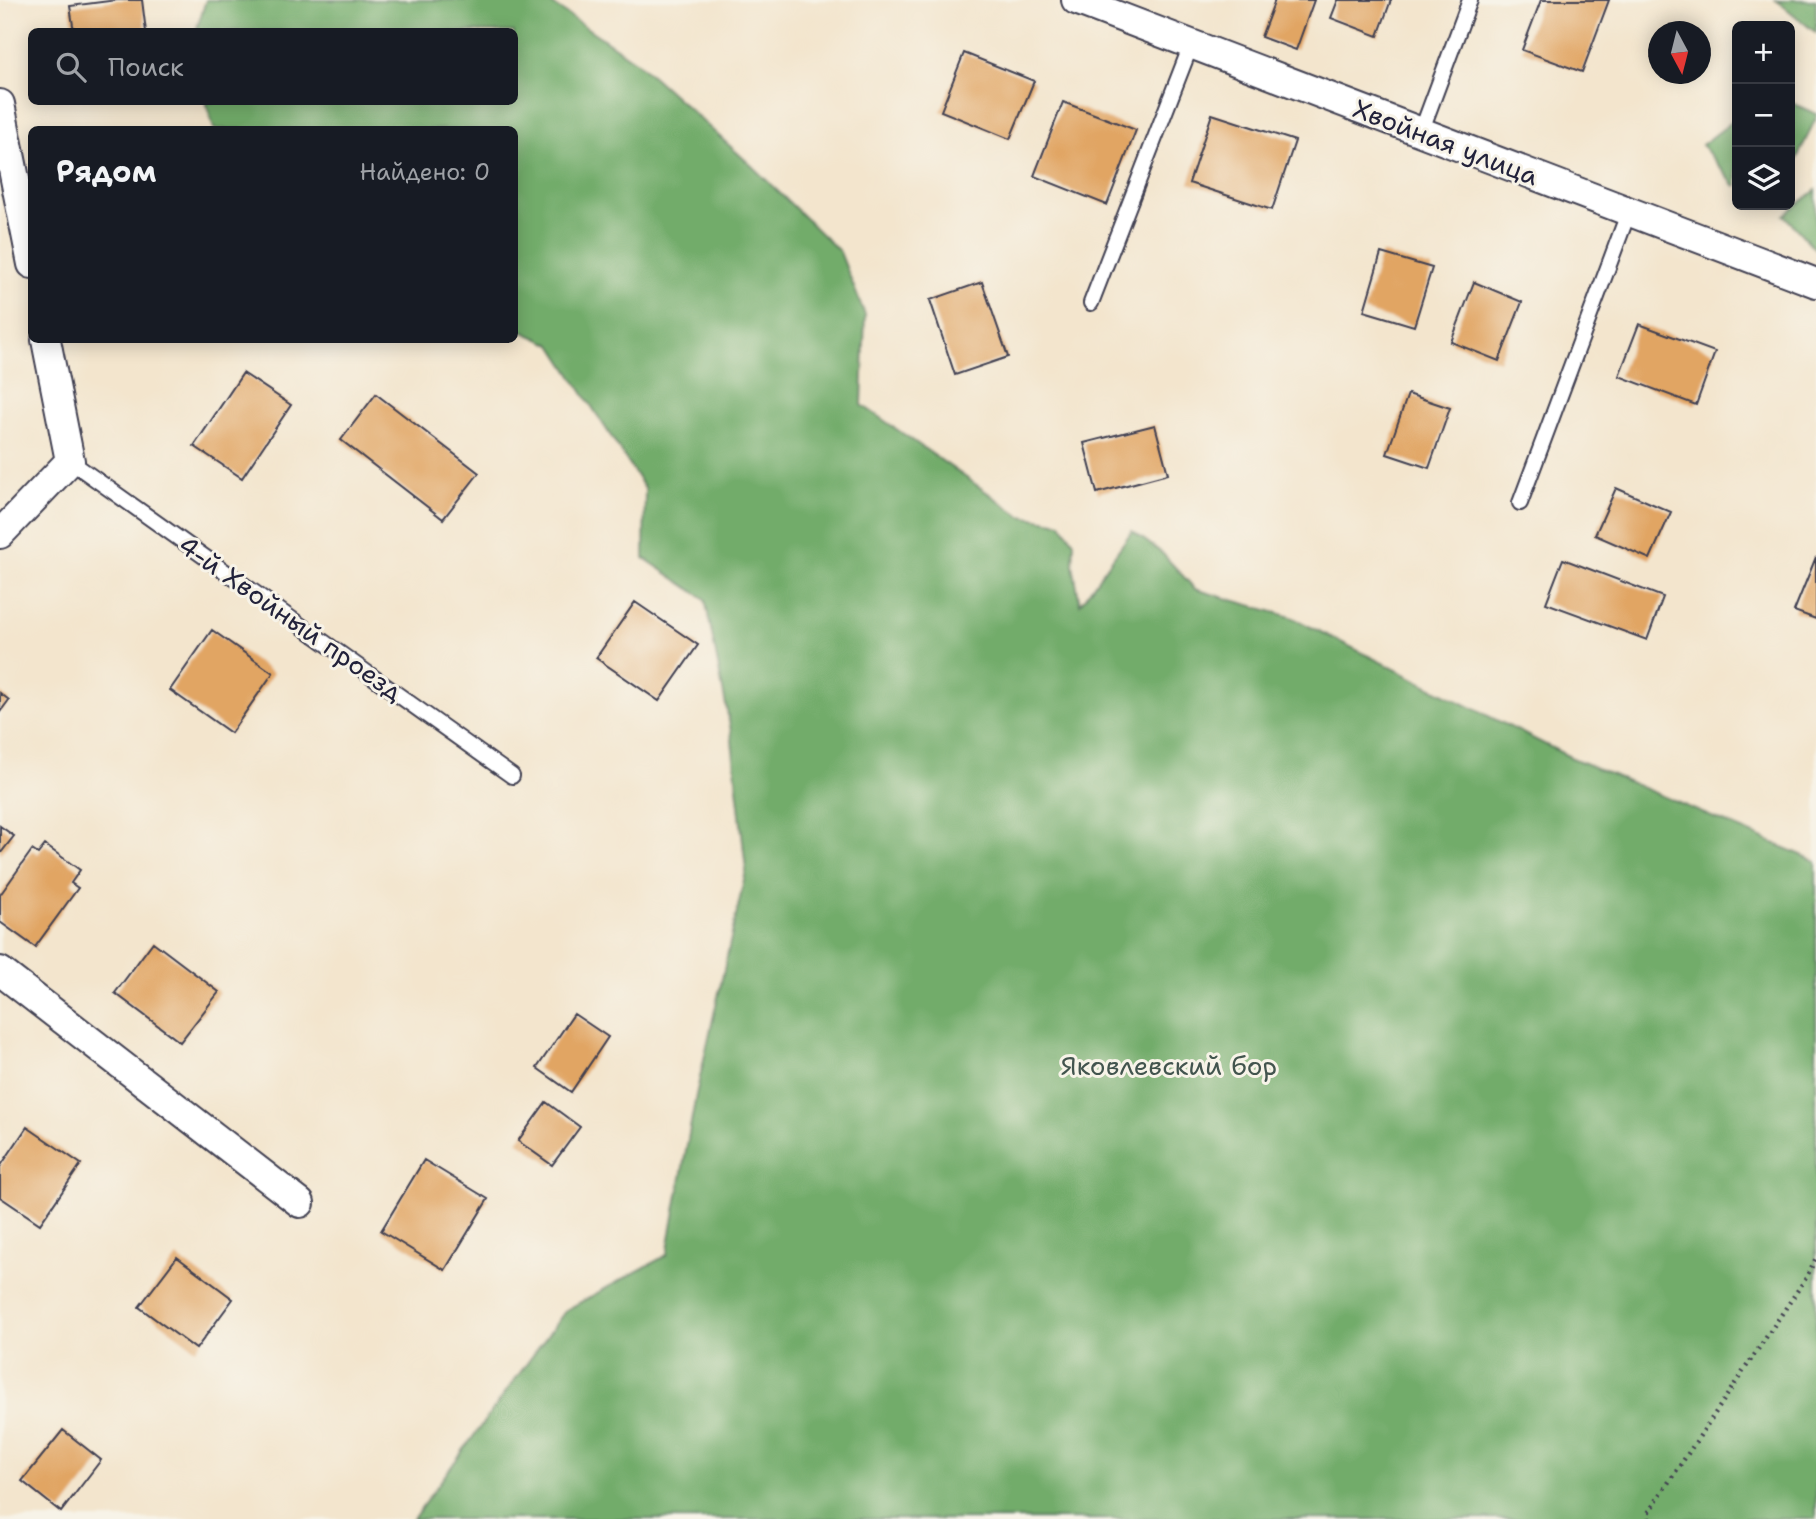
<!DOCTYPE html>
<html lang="ru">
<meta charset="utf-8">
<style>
body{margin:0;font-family:"Shantell Sans",sans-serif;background:#20242c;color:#f1f3f6}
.controls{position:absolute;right:21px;top:21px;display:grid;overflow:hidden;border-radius:10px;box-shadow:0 4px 18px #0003}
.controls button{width:63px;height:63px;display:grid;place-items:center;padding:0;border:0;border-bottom:2px solid #363941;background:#171b24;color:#f1f3f6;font:35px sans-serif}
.compass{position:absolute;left:1648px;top:21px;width:63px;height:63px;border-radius:50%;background:#171b24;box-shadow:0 4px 18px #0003;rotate:173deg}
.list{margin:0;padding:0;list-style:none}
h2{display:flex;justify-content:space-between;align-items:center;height:91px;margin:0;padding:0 28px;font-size:30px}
h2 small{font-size:23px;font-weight:400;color:#9ea1a6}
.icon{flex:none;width:38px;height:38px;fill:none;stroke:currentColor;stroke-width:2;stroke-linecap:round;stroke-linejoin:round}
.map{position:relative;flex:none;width:1816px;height:1519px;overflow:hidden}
.search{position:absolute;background:#171b24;box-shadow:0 4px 18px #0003;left:28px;top:28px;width:490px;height:77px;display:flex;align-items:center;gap:18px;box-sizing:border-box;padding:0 24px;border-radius:10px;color:#9ea1a6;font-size:26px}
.panel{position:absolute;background:#171b24;box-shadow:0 4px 18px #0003;left:28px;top:126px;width:490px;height:217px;border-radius:10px}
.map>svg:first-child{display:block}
.forest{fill:#72ac6b;stroke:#4a6753;stroke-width:2}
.building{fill:#e1a564}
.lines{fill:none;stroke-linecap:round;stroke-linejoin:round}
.service-casing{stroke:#413f51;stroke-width:18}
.minor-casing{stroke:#413f51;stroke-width:32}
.path{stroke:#413f51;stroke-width:4.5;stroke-dasharray:2 5;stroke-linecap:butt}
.service{stroke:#fff;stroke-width:14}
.minor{stroke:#fff;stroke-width:28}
.labels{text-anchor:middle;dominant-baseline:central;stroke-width:6;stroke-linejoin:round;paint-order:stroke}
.street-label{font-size:26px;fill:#22223b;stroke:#f7f3e8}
.park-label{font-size:26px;fill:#42544e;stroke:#f7f3e8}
</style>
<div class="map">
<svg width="1816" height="1519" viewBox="0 0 1816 1519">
<rect width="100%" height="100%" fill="#f7f3e8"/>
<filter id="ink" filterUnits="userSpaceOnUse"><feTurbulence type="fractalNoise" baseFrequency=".0143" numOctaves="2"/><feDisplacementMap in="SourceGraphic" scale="14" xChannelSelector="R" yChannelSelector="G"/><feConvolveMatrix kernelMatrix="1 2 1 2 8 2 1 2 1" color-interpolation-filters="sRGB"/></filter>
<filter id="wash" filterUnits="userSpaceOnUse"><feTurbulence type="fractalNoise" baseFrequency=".00686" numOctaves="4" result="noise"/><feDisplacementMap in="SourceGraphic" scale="28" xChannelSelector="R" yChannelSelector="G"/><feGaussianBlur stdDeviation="1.57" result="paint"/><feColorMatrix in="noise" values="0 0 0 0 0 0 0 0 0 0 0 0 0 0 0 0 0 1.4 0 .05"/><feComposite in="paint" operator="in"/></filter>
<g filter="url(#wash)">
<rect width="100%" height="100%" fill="#f3e5cd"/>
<path class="forest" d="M206,0H546L637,62L752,166L840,252L865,315L862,405L1021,516L1061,523L1074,542L1073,565L1080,604L1132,531L1162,553L1195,589L1291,617L1570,757L1816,861V1519H413L566,1310L667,1255L696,1095L746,871L731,731L705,599L644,558L645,489L552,345L515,328L514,130L214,129L206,102H514V32L196,31Z
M1776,0H1816V33Z
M1790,102L1816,114V118L1795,163L1790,165Z
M1737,118V185L1735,186L1702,145Z
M1816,190V250L1784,215Z"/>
<g id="blocks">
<path class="building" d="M117,0H142L146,32H74L70,6Z
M1275,0H1314L1296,50L1261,37Z
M1338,0H1391L1378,36L1331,18Z
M1541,0H1609L1582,72L1522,50Z
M964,53L1034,81L1010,139L941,111Z
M1063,102L1136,130L1107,205L1034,176Z
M1212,114L1295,141L1272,210L1189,183Z
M1381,253L1432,268L1414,326L1364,311Z
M982,282L1008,357L955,375L930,300Z
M1474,282L1522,302L1499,361L1451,342Z
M1639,324L1715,352L1696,405L1619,376Z
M243,373L291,405L242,478L194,446Z
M376,394L479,473L443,519L341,440Z
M1408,394L1450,408L1429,468L1387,454Z
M1155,425L1168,474L1097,493L1084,443Z
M1616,488L1671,512L1650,559L1595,535Z
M1816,557V619L1794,611Z
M1563,559L1663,597L1647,640L1546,603Z
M635,602L698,645L659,701L596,658Z
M212,630L273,673L231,733L170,690Z
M0,693L9,700L0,712Z
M0,826L14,836L0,854Z
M45,845L80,870L71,883L78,888L35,947L0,922V895L32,850L38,854Z
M153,942L219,992L180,1042L115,993Z
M574,1014L608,1037L571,1092L537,1068Z
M546,1102L580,1127L552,1165L518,1141Z
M27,1127L81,1164L40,1224L0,1197V1167Z
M424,1160L488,1199L445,1270L381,1231Z
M177,1257L233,1299L196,1349L139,1307Z
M63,1430L101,1460L61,1512L22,1481Z"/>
</g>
</g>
<g filter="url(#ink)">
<use href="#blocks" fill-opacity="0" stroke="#413f51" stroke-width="2"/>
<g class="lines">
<g class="service-casing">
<path id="service" d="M1421,132L1470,0
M1091,303L1191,45
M70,461L512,776
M1520,503L1629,211"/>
</g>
<g class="minor-casing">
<path id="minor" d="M1076,0L1816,283
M0,104L32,264
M0,534L70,461L46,340
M0,971L300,1203"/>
</g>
<path class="path" d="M1649,1519L1648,1513L1806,1278L1816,1258"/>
<use href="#service" class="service"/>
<use href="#minor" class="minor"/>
</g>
</g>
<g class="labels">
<g class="street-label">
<text transform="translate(1446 142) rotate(21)">Хвойная улица</text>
<text transform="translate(291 618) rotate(35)">4-й Хвойный проезд</text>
</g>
<g class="park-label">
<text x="1169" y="1065">Яковлевский бор</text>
</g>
</g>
</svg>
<div class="controls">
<button>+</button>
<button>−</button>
<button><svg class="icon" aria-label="layers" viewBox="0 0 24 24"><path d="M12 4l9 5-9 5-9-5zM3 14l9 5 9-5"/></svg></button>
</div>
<svg class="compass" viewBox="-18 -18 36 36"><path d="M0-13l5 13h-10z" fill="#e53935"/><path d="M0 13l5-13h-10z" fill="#9ea1a6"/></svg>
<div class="search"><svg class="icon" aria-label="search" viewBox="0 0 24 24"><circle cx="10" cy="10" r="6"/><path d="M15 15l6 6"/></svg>Поиск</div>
<section class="panel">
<h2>Рядом<small>Найдено: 0</small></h2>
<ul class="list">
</ul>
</section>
</div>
